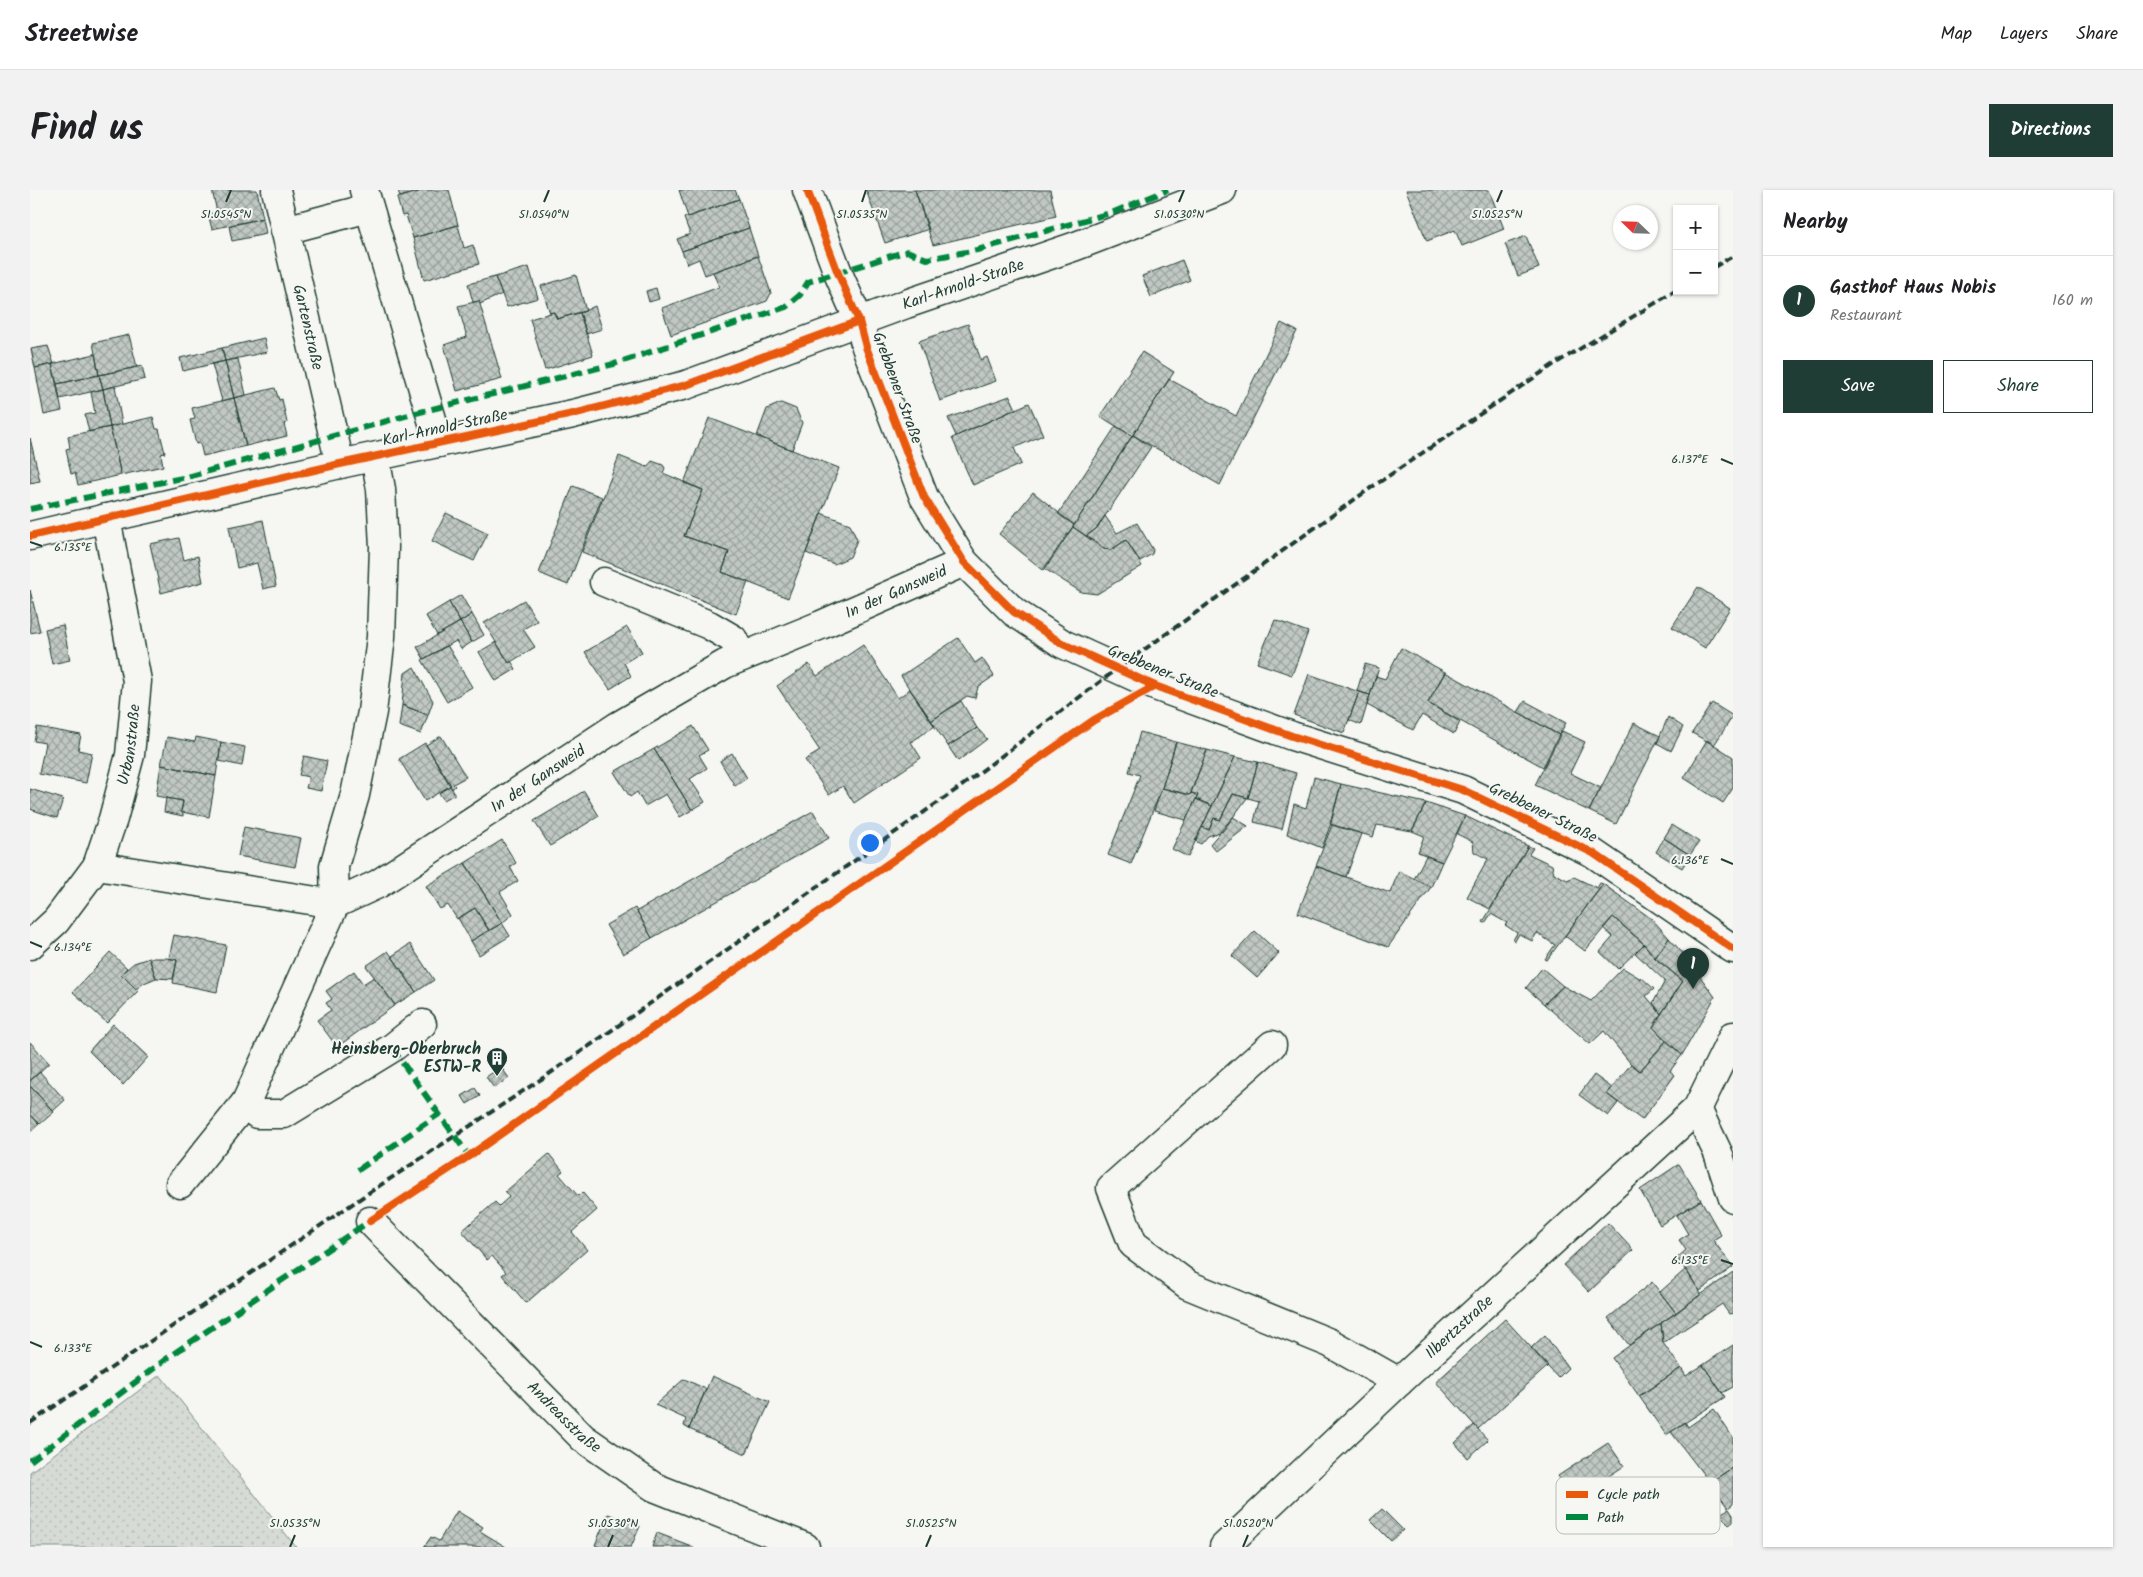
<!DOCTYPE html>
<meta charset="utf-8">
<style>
body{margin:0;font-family:Kalam,sans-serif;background:#f2f2f2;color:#202124}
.controls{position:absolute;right:15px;top:15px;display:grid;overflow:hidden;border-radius:0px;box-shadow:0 1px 4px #0004}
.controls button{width:45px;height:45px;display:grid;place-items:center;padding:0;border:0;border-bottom:1px solid #e0e0e0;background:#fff;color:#202124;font:25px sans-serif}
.compass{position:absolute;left:1583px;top:15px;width:45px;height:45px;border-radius:50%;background:#fff;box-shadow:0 1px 4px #0004;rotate:293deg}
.you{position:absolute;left:839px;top:652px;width:18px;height:18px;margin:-12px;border:4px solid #fff;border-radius:50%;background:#1a73e8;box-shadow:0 0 0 8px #1a73e833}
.badge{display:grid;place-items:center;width:32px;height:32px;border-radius:50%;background:#1f3d34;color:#fff;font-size:16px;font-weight:700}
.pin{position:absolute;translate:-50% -41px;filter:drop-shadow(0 1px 2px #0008)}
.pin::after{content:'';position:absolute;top:26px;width:18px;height:15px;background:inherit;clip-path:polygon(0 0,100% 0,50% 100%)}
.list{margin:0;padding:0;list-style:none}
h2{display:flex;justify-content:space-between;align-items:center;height:65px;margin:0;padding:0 20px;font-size:21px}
h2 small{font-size:16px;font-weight:400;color:#757577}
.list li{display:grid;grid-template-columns:32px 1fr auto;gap:15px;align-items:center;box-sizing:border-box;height:90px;padding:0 20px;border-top:1px solid #e0e0e0}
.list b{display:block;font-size:19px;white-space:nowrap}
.list p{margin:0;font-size:16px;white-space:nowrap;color:#757577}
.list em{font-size:16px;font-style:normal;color:#757577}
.actions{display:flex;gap:10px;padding:15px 20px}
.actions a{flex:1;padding:11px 0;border:1px solid #1f3d34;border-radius:0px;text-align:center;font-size:18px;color:#1f3d34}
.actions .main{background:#1f3d34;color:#fff}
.map{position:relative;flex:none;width:1703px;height:1357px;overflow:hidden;border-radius:0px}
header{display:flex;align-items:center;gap:30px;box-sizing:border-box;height:70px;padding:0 25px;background:#fff;border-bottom:1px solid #e0e0e0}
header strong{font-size:24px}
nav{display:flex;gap:28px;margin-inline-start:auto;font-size:18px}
.intro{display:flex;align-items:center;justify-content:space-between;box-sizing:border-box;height:120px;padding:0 30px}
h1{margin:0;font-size:35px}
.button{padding:12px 22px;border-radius:0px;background:#1f3d34;color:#fff;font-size:18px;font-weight:700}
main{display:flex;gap:30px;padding:0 30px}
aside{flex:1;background:#fff;border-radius:0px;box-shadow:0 1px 4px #0004}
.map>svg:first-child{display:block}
.grass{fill:url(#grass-dots);stroke:#7a8c85}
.building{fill:url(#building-cross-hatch);stroke:#1f3d34}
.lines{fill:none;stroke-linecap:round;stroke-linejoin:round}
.minor-casing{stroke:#1f3d34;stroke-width:31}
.major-casing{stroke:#1f3d34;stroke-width:31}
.minor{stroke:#f6f6f2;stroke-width:28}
.major{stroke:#f6f6f2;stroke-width:28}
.rail{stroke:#1f3d34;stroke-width:4;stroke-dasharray:8 4;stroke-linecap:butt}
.quiet{stroke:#00873e;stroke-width:6;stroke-dasharray:12 6;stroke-linecap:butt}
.cycleway-casing{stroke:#f6f6f2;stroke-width:11}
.cycleway{stroke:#e8590c;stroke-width:8}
.ticks{fill:none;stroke:#1f3d34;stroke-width:2}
.labels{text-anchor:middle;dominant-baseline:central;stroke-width:4;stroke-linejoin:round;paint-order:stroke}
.street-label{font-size:16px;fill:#1f3d34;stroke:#f6f6f2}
.poi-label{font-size:16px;font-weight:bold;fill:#1f3d34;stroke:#f6f6f2;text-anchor:end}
.key{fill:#f6f6f2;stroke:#b6beb9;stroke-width:1}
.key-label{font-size:14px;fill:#1f3d34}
.ticks-label{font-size:12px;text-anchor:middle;fill:#1f3d34;stroke:#f6f6f2;stroke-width:4;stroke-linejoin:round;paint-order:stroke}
</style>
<header>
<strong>Streetwise</strong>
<nav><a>Map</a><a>Layers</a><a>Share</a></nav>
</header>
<div class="intro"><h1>Find us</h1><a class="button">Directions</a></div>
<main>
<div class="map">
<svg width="1703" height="1357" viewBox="0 0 1703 1357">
<defs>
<pattern id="grass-dots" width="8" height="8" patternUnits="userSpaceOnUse" patternTransform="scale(1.25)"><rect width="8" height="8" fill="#d6dbd6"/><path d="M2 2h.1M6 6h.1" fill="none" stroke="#b7bdb8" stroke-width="1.8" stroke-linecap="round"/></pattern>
<pattern id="building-cross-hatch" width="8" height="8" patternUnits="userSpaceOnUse" patternTransform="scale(1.25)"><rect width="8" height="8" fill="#c1c8c3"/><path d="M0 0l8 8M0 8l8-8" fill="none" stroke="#9ca49f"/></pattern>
</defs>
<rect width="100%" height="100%" fill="#f6f6f2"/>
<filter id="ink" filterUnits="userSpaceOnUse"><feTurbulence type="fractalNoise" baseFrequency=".02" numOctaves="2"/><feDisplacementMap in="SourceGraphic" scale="10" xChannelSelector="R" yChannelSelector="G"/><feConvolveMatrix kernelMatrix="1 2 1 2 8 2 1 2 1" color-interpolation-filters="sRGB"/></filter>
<g filter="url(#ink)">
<path class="grass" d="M130,1185L266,1357H0V1282Z"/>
<path class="building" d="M182,0H227L233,28L182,39L178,24L187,22Z
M368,0H391V1L370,7Z
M391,0H419L428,35L383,48L376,25L372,26L367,8L391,1Z
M649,0H705L709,9L658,27Z
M836,0H885L899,39L855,53Z
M885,0H1020L1026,26L903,55Z
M1376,0H1459L1474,39L1432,56L1425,40L1397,51Z
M709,9L719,38L652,61L647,49L660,44L654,28Z
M233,28L236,44L202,51L199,36Z
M428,35L434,58L443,55L449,74L394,90L383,48Z
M719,38L728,66L675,85L669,69L657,74L652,61Z
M1496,46L1509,78L1488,86L1475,54Z
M728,66L741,103L737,111L641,145L632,118L689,97L683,82Z
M1152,70L1160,90L1121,107L1112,86Z
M499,77L508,108L477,117L465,87Z
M546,85L556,121L527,129L524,122L520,123L511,96Z
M465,87L472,104L450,114L449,111L443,112L438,94Z
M626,98L629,109L619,112L616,101Z
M449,111L472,189L427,201L414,155L437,147L428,116Z
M565,116L572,139L556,144L550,123Z
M524,122L527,129L550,122L563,165L515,180L500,129Z
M1251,133L1267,141L1190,295L1103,245L1139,189L1206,226Z
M938,134L951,170L957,167L966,191L910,211L889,151Z
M99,145L107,177L69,185L63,153Z
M234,148L237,162L195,171L192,158Z
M18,156L24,174L5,178L1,159Z
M192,158L195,171L153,181L150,168Z
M1112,162L1144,182L1102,246L1070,226Z
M65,164L69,185L27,194L22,174Z
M208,169L216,205L204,208L195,171Z
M195,171L204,208L192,211L182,174Z
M22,174L32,221L14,225L5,178Z
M112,176L115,189L73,199L69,185Z
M69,185L73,199L30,209L27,194Z
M85,196L92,234L80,237L73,199Z
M245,198L249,210L252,209L257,233L254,234L257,246L216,256L204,208Z
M73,199L80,237L59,242L55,225L65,223L61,202Z
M980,206L986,219L926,246L918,228Z
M204,208L216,256L173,266L170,253L166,254L160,230L165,229L162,218Z
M751,213L766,219L772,233L762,260L727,246L737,219Z
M999,213L1013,245L984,258L991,274L943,295L922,248Z
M123,227L126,239H129L135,263L131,264L133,276L91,285L80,237Z
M679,228L809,278L758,408L692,382L699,362L654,346L673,300L654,293Z
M1086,236L1102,246L1044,335L1028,324Z
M80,237L91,285L48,295L45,283L41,284L36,259L40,258L38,246Z
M1103,245L1121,257L1067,338L1056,346L1043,337Z
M0,248L10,291L0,293Z
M589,266L617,277L622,271L633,275L635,278L633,283L673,300L654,346L699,362L692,382L718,392L706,424L552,362Z
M543,296L572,307L538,395L509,383Z
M1003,302L1044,335L1013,380L969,344Z
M416,323L458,343L444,371L402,351Z
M791,323L820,334L827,350L820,367L804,374L776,363Z
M1075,326L1087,343L1107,333L1123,360L1122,364L1110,371L1096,350L1081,360L1074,359L1057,346L1067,338Z
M233,330L246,396L233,399L227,373L207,378L199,337Z
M1043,337L1074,359L1081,360L1096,350L1112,376L1067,404L1051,402L1015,379Z
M149,348L154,370L168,366L173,392L131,403L120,354Z
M1668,397L1700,418L1675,458L1642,437Z
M0,400L10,441L0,443Z
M431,405L442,424L430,432L419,412Z
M494,410L507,431L493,439L505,457L479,473L454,433Z
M419,412L430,432L407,445L396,426Z
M442,424L454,445L442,452L430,432Z
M1245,430L1278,442L1262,485L1227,473Z
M430,432L442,452L431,459L426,451L394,469L387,457Z
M33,435L40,470L22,474L15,439Z
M597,437L612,462L594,473L601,486L580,499L555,462Z
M928,448L945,473L952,468L964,486L948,497L945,508L937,506L901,531L871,486Z
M466,452L479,473L481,471L486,479L466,491L449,462Z
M417,455L442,497L417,512L392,470Z
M833,455L868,508L880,499L905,536L881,552L891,568L824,613L813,596L799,605L775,570L790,561L747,496L779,474L787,486Z
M1371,458L1415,482L1398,513L1430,532L1424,544L1392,525L1383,540L1337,515L1346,486L1355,489Z
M1335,474L1349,478L1340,505L1327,501Z
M384,477L403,511L398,525L372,515L375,483Z
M1415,482L1529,545L1513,577L1398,513Z
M1279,484L1329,502L1314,543L1264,525Z
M1329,502L1340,505L1331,535L1319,530Z
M931,511L947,538L918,556L901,531Z
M1495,511L1536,533L1529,545L1488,522Z
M1682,513L1703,526L1684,555L1662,543Z
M372,515L398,525L391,544L369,536Z
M1638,527L1653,537L1641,561L1627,553Z
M1604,533L1630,546L1586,634L1559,621Z
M663,536L678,560L669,565L677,578L660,589L675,612L662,620L624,559Z
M7,537L51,545L48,560L62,563L56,593L9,584L15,553L4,551Z
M947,538L957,549L928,571L918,556Z
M1532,541L1555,552L1540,583L1571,598L1559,621L1505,595Z
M1110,542L1146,552L1132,598L1101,674L1078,665L1110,585L1099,582Z
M411,546L436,587L423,594L425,596L422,599L396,555Z
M137,547L165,552L166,547L191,552L186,586L131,575Z
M1677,550L1703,567V598L1693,613L1654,588Z
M191,552L215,557L212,576L189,571Z
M1146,552L1177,560L1160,605L1132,598Z
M395,553L421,595L395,611L369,569Z
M624,559L662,620L650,627L636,604L615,616L607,602L600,607L584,582Z
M1177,560L1205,567L1182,616L1166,609L1168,605L1161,603Z
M702,563L717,588L705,596L690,571Z
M274,566L297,571L291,601L276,598L279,587L269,585Z
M1205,567L1228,572L1218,608L1203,604L1190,630L1184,628L1179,640L1172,637Z
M1228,572L1266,583L1252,639L1224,632L1229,611L1218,608Z
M131,575L186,586L179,627L151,622L153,611L126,606Z
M1284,587L1311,594L1301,633L1292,658L1257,644L1264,614L1276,618Z
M1311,594L1396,613L1382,641L1347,635L1343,647L1300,634Z
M420,596L425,604L414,610L409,603Z
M1132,598L1160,605L1161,603L1168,605L1156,630L1124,621Z
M0,599L33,609L27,628L0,619Z
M554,601L569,626L520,656L504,631Z
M1203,604L1217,608L1193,641L1178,646L1171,654L1165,651L1172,637L1179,640L1184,628L1190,630Z
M136,608L153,611L151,622L153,623V626L134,622Z
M1166,609L1182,616L1158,667L1142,659Z
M1396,613L1435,626L1412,672L1388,662L1394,646L1382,641Z
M783,621L799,648L622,748L607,721Z
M1435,626L1498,656L1460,719L1437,707L1458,669L1444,662L1443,652L1427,644Z
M1203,627L1218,636L1186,661L1180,654Z
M1302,635L1332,644L1316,687L1286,676Z
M1642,635L1669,652L1660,665L1634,648Z
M214,637L271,648L265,677L208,666Z
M1634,648L1660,665L1652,678L1626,662Z
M472,650L486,673L480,677L488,691L470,702L483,724L472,733L435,673Z
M1498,656L1503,658L1499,664L1522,675L1524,683L1537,690L1544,687L1567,698L1570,693L1573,694L1517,770L1515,769L1525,755L1507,743L1502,751L1489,744L1485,751L1483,750L1487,743L1475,735L1477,733L1461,724L1455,733L1453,732Z
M1396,666L1412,672L1401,697L1384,689Z
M435,673L472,733L459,741L445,718L427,729L418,715L410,719L396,696Z
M1286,676L1360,703L1369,681L1401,697L1358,757L1268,723Z
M1573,694L1622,729L1639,748L1625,768L1614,754L1583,727L1555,761L1535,746Z
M445,718L459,740L441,751L428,728Z
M605,718L622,748L593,764L576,735Z
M1583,727L1614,754L1588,779L1570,762L1583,747L1573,738Z
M472,733L480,746L449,765L441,751Z
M1225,741L1249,763L1227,788L1202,766Z
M144,745L196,755L187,802L143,793L147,770L139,768Z
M1639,748L1656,767L1685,807L1652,865L1623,837L1653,791L1625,768Z
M380,754L404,790L386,802L362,766Z
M1614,754L1625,768L1653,791L1631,824L1623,813L1635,791L1605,763Z
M358,761L386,802L365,815L336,776Z
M80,762L97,778L91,784L108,801L77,833L43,802Z
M119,768L126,788L114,793L106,799L91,784L104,773Z
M119,768H136L147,770L143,789L126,788Z
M1512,778L1533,796L1514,814L1496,798Z
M1593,778L1611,789V787L1624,799L1616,806L1631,824L1623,837L1636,851L1610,881L1601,874L1574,841L1560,854L1514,814L1533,796L1561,811Z
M324,781L333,794L344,787L365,815L307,857L287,830L301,820L296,813L302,809L296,801Z
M83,834L118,867L93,895L59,861Z
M1636,851L1652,865L1640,881L1645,885L1612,930L1577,904L1601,874L1610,881Z
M0,852L19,873L0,891Z
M471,877L479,888L464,898L456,887Z
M10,882L35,910L23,921L0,896V891Z
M1564,885L1582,898L1577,904L1588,913L1578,926L1549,905Z
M0,896L24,922L10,934L0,924Z
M445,898L450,906L437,914L432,906Z
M0,924L9,934L0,942Z
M519,964L533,981L529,984L548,1006L552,1002L567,1020L542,1042L557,1060L496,1113L472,1085L476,1082L462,1066L457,1070L432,1041L465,1012L469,1016L479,1007L475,1002Z
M1649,974L1671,1010L1630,1035L1610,1000Z
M1671,1010L1691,1045L1683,1050L1703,1077L1670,1101L1647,1068L1656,1060L1649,1050L1658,1044L1647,1025Z
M1578,1033L1603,1060L1559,1102L1533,1075Z
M1656,1079L1671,1104L1646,1123L1630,1102Z
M1703,1082V1123L1699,1124L1692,1114L1633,1153L1631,1133Z
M1622,1092L1646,1123L1599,1155L1578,1128Z
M1475,1129L1518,1176L1448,1239L1406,1192Z
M1631,1133L1633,1153L1651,1178L1609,1206L1582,1168Z
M1515,1145L1538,1178L1528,1188L1501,1158Z
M1703,1155V1197L1692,1203L1673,1175Z
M1673,1175L1695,1207L1636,1245L1609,1206L1651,1178L1656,1186Z
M682,1186L740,1212L716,1264L659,1239Z
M654,1189L676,1199L659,1239L654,1236L656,1229L625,1215Z
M1684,1219L1703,1248V1277L1680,1293L1641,1242L1655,1232L1658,1237Z
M1444,1235L1458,1250L1438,1268L1425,1253Z
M1578,1253L1594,1276L1544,1309L1528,1286Z
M1703,1277V1314L1698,1318L1680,1293Z
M1352,1319L1373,1340L1361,1351L1340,1330Z
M1699,1319L1703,1325V1332L1699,1335L1691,1323Z
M427,1321L453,1337L450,1341L476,1357H394L401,1347L409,1351Z
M578,1324L610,1336L601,1357H570L565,1355Z
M627,1343L664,1357H622Z"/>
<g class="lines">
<g class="minor-casing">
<g id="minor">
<path id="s1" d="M246,0L310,274"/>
<path d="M334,0L409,253"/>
<path d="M777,0L808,83L829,131L836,157L894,307L934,372L984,422L1033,454L1125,496L1262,546L1433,600L1563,663L1703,759"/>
<path d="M255,40L339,18"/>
<path d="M345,267L351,299L354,357L351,447L342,522L325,605L304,676L305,714L216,912L227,924H254L362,858L392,834"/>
<path d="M574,392L679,435L703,449L712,467"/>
<path id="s2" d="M67,676L305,714L348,694L588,536L695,474L791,435L934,372"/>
<path id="s3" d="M0,755L26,731L67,676L83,629L100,565L107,491L76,328"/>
<path d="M1242,855L1081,998L1103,1054L1158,1095L1300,1153L1369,1192"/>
<path d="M1667,919L1688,963L1703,1008"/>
<path d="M150,994L216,912"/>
<path id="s4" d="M340,1031L553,1248L624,1297L775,1357"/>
<path id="s5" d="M1194,1357L1369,1192L1667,919L1703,846"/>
</g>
</g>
<g class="major-casing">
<g id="major">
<path id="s6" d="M0,346L310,274L543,224L656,195L876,114L1046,56L1192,0"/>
</g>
</g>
<use href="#minor" class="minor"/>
<use href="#major" class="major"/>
<path class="rail" d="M1684,77L1703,66
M0,1233L340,1002L519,884L933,595L1087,479L1342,297L1523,175L1647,100"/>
<path class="quiet" d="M0,319L157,287L382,224L584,174L756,117L770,105L778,92L877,61L897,69L947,60L1084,22L1138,0
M362,858L439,966
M328,980L409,924
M0,1271L143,1164L344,1028"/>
<g class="cycleway-casing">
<path id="cycleway" d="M777,0L808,83L829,131L836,157L894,307L934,372L984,422L1033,454L1125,496L1262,546L1433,600L1563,663L1703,759
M0,346L310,274L543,224L656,195L829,131
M340,1031L439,966L1064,530L1125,496"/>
</g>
<use href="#cycleway" class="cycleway"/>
</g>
</g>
<path class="ticks" d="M196,12L201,0M514,12L519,0M832,12L836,0M1149,12L1154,0M1467,12L1472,0M1691,269L1703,274M0,352L12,356M1691,669L1703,674M0,752L12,757M1691,1070L1703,1074M0,1152L12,1157M260,1357L265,1345M578,1357L583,1345M896,1357L901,1345M1213,1357L1218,1345"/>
<defs>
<g id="building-pin" transform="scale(1.125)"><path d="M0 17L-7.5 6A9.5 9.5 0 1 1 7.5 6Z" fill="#1f3d34" stroke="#f6f6f2"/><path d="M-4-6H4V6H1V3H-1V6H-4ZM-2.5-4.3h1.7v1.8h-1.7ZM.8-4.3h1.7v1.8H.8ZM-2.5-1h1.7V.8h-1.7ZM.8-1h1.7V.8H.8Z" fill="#fff"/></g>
</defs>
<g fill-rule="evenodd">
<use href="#building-pin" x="467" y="868"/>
</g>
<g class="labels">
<g class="street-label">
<text stroke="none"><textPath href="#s6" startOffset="968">Karl-Arnold-Straße</textPath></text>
<text stroke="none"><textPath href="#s1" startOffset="141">Gartenstraße</textPath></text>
<text transform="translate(867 198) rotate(70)">Grebbener Straße</text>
<text transform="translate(415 238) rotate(-12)">Karl-Arnold-Straße</text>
<text stroke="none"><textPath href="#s2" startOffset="885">In der Gansweid</textPath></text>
<text transform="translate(1133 482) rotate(22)">Grebbener Straße</text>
<text stroke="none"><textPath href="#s3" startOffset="230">Urbanstraße</textPath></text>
<text stroke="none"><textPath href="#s2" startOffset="480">In der Gansweid</textPath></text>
<text transform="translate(1513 623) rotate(26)">Grebbener Straße</text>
<text stroke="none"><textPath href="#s5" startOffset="322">Ilbertzstraße</textPath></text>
<text stroke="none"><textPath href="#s4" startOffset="276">Andreasstraße</textPath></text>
</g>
<g class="poi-label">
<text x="451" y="859">Heinsberg-Oberbruch<tspan x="451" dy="18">ESTW-R</tspan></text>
</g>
</g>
<rect x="1526" y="1287" width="164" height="57" rx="8" class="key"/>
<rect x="1536" y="1301" width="22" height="7" fill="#e8590c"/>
<rect x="1536" y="1324" width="22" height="6" fill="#00873e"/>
<g class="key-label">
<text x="1567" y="1309">Cycle path</text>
<text x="1567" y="1332">Path</text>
</g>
<g class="ticks-label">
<text x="196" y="28">51.0545°N</text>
<text x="514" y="28">51.0540°N</text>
<text x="832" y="28">51.0535°N</text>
<text x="1149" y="28">51.0530°N</text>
<text x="1467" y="28">51.0525°N</text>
<text x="1660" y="273">6.137°E</text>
<text x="43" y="361">6.135°E</text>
<text x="1660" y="674">6.136°E</text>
<text x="43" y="761">6.134°E</text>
<text x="1660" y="1074">6.135°E</text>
<text x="43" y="1162">6.133°E</text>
<text x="265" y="1337">51.0535°N</text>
<text x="583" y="1337">51.0530°N</text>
<text x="901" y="1337">51.0525°N</text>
<text x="1218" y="1337">51.0520°N</text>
</g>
</svg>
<div class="controls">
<button>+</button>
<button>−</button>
</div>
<svg class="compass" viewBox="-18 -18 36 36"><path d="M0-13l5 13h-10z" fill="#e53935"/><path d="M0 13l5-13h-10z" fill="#757577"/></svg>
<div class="you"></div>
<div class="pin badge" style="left:1663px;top:799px">1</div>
</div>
<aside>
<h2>Nearby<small></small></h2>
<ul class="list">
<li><span class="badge">1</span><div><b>Gasthof Haus Nobis</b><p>Restaurant</p></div><em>160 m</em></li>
</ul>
<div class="actions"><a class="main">Save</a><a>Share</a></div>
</aside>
</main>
